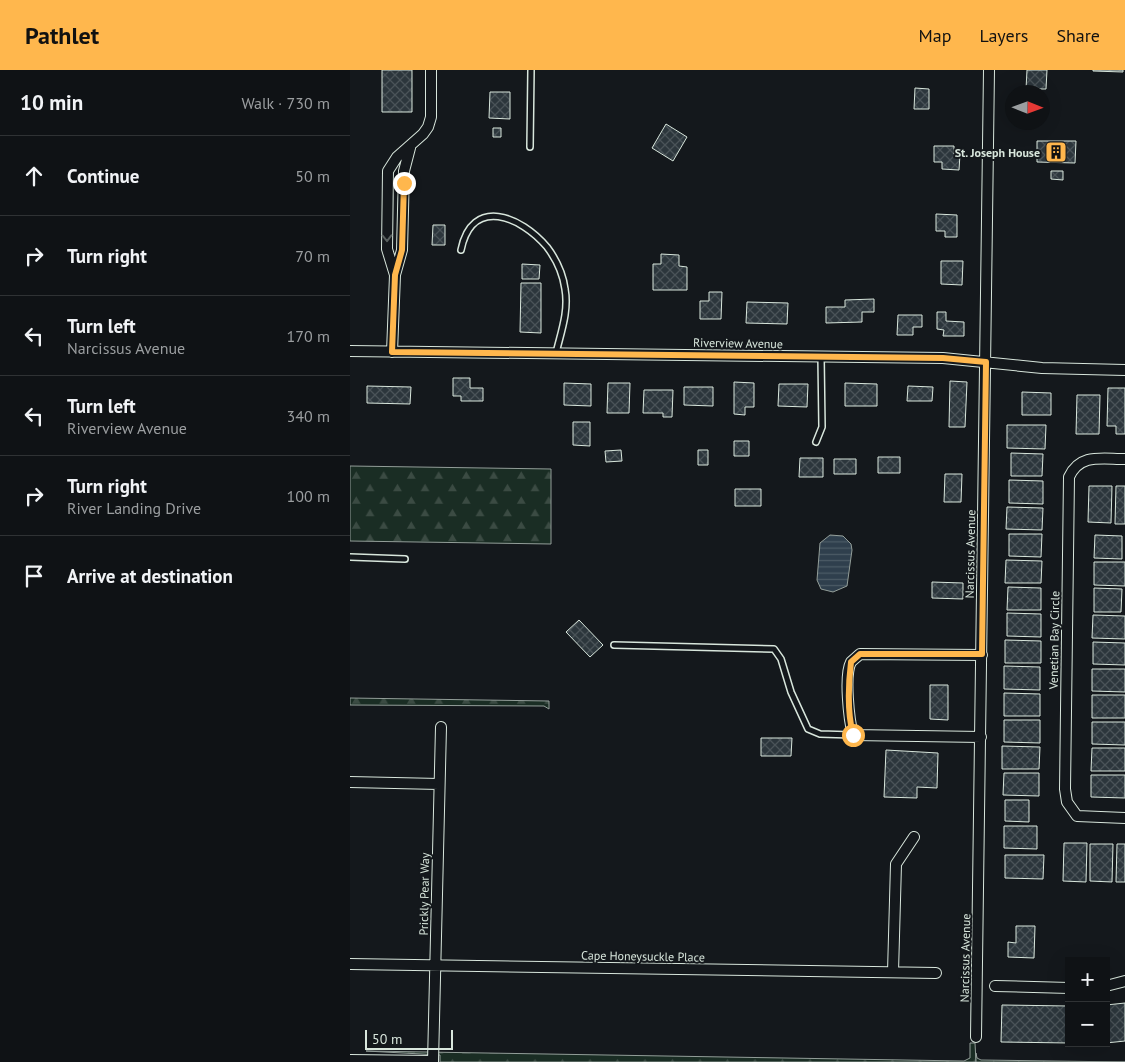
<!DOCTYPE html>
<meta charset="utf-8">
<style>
body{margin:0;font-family:"PT Sans",sans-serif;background:#181b1e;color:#f1f3f6}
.controls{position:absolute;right:15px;bottom:15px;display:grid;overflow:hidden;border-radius:0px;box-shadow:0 5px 20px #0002}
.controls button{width:45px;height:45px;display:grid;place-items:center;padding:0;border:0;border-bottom:1px solid #2f3234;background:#0f1215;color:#f1f3f6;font:25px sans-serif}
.compass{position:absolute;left:655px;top:15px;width:45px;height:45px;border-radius:50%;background:#0f1215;box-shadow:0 5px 20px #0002;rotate:91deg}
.scale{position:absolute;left:15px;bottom:12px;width:88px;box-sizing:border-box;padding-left:5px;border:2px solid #d8e6dc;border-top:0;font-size:14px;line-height:18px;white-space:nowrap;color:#d8e6dc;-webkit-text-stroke:4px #14181c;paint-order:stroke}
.stop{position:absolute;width:15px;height:15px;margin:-11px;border:4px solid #ffb74d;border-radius:50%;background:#fff}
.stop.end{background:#ffb74d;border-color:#fff;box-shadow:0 1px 5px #0008}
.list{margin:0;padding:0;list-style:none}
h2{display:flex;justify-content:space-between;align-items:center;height:65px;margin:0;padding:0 20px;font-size:21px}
h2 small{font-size:16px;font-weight:400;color:#9b9ea0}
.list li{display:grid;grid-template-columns:32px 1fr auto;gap:15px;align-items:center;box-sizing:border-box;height:80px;padding:0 20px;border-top:1px solid #2f3234}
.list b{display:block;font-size:19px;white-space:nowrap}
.list p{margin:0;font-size:16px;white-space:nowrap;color:#9b9ea0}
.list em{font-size:16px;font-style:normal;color:#9b9ea0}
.icon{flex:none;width:28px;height:28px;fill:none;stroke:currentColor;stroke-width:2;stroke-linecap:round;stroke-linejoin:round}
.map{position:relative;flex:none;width:775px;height:992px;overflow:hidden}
header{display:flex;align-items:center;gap:30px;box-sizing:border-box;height:70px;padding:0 25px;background:#ffb74d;color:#111}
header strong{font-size:24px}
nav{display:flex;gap:28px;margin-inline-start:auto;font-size:18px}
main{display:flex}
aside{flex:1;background:#0f1215}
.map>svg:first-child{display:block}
.forest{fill:url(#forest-firs);stroke:#939e99}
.wetland{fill:url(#wetland-marsh);stroke:#939e99}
.water{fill:url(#water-rules);stroke:#939e99}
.building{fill:url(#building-cross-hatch);stroke:#d8e6dc}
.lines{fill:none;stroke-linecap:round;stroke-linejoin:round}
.lane-casing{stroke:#d8e6dc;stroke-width:8}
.street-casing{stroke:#d8e6dc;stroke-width:12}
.lane{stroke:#14181c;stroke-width:5}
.street{stroke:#14181c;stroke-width:10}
.oneway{stroke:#59605f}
.route{stroke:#ffb74d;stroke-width:6}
.labels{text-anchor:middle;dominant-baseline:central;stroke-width:4;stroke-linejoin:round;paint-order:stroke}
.poi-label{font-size:12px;font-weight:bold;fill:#d8e6dc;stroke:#14181c;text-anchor:end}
.street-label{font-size:12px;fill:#d8e6dc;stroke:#14181c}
</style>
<header>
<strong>Pathlet</strong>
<nav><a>Map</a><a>Layers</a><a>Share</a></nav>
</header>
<main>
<aside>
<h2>10 min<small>Walk · 730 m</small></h2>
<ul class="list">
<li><svg class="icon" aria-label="ahead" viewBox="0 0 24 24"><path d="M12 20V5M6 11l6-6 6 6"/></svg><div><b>Continue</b></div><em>50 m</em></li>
<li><svg class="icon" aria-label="right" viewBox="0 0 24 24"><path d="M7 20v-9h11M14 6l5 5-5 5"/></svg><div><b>Turn right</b></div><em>70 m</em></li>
<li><svg class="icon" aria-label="left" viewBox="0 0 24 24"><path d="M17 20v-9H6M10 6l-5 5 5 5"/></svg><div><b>Turn left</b><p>Narcissus Avenue</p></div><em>170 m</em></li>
<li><svg class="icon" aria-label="left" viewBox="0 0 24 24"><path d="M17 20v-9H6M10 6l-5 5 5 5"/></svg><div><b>Turn left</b><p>Riverview Avenue</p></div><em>340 m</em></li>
<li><svg class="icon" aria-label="right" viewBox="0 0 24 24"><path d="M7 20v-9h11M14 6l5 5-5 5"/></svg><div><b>Turn right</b><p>River Landing Drive</p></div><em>100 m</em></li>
<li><svg class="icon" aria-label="arrive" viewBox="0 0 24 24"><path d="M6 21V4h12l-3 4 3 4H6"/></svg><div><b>Arrive at destination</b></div></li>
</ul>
</aside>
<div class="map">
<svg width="775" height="992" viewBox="0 0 775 992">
<defs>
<pattern id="forest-firs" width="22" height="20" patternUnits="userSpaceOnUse" patternTransform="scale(1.25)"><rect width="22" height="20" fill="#1a2d24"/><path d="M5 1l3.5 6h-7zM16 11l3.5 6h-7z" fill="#3b4b43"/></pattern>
<pattern id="wetland-marsh" width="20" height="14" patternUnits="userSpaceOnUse" patternTransform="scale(1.25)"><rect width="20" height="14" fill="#1a2d24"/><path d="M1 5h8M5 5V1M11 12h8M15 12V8" fill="none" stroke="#3b4b43"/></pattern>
<pattern id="water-rules" width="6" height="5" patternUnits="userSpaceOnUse" patternTransform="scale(1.25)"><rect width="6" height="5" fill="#2f3f4d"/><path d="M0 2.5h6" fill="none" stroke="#4c5b66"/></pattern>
<pattern id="building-cross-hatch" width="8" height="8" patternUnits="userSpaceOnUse" patternTransform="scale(1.25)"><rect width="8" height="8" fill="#2c363c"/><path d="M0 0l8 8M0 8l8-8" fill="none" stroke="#4a5358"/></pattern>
</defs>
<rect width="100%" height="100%" fill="#14181c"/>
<path class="forest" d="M0,396L201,399V474L0,471Z
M0,628L199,631V639L194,636L0,635Z
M620,973H625L626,992H90V985L16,981L614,991L620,988Z"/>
<path class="wetland" d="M626,983L627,988L631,990L775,992H626Z"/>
<path class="water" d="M480,465L493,466L501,474L502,480L497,516L483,522L471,519L467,510L470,473Z"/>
<path class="building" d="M32,0H62V42H32Z
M677,0H697L696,19H676Z
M743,0H773V2L743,1Z
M565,18L579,19V39H564Z
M140,22H160V49L139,48Z
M316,54L337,67L323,91L302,78Z
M143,58H151V67H143Z
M687,71H726L725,93L687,92Z
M584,76H604V84H610L609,100L592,99V92H584Z
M701,101H713V110L701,109Z
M586,144L607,145V167H595V161H586Z
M83,155H95V175H82Z
M311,184L329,185V196L337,197V220H303V194H311Z
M591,191H613L612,215L591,214Z
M172,194L190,195L189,209H172Z
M171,213H191V263L170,262Z
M359,222H372L371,249H350V231H359Z
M524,229V242H512V252L476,253V237H495V230Z
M397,232L438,233L437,254L396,253Z
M587,242H596V251L614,252V266H593L594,260L587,259Z
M548,245H572V257H563V265H547Z
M103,308H120V318H133V331H111V326H103Z
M600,311L617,312L615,357H599Z
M384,312L404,313V337H395V345L384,344Z
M214,313L241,314V336L214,335Z
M258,313H280L279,343H257Z
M495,313L527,314V336H495Z
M429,314H458L457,337L428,336Z
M17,316L61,317L60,334L17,333Z
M558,316L583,317L582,331H557Z
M334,317H363V336L334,335Z
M758,318H775V364H766V356H757Z
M294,320H323L322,347H313V343H293Z
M672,322L701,323V345H672Z
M727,325H750L749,364H726Z
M223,352H240V376L223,375Z
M657,355H696L695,379L657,378Z
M384,371H399V386H384Z
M271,380L272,391L256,392L255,381Z
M348,380H358V395H348Z
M661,383L693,384L692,406H661Z
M528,387H550V403H528Z
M450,388H473V407H449Z
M484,389H506V404H484Z
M595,404H612L611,432H594Z
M659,410L693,411V434L659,433Z
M739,416H762L761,453L738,452Z
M766,416H775V454H765Z
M385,419H411V436H385Z
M657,437L693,438L692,460L656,459Z
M659,464H692L691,487L659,486Z
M745,465L772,466V489L744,488Z
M656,490L692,491L691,513H655Z
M744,492H775V516L744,515Z
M582,512L613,513V529L582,528Z
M658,517L691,518V540H657Z
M744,518L772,519L771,542H744Z
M657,543L691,544V567L657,566Z
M743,545L775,546V569L742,568Z
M229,550L253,575L240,587L216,562Z
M655,570L691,571V593H655Z
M743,572L775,573V595L743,594Z
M654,596L690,597V620L654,619Z
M742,599H775V622L742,621Z
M580,615H598V650L580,649Z
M654,623L690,624V646H654Z
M742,625H775V648H742Z
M654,650H690V673L654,672Z
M742,652H775V675L742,674Z
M411,668H442L441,686H411Z
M652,676L690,677L689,699H652Z
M742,678H775V701H741Z
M536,680L588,683L587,718L567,717V728L534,727Z
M654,703H689V726L653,725Z
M741,705H775V728L741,727Z
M655,730H679V752L655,751Z
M654,756H687V779L654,778Z
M714,773H737L736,812L713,811Z
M740,774H763L762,812L740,811Z
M767,774H775V812H766Z
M655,785H694L693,809L655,808Z
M666,856H685L684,888L658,887V872L666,873Z
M775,933V971L756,973V935Z
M652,935L719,936V973L651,972Z"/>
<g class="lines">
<g class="lane-casing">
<path id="lane" d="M180,77L181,0
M111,180C122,126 171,146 197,177C206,189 213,204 215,219C219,241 211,262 206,283
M466,372L472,357L471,287
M0,487L55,489
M264,575L424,579L431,589L441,622L458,659L470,664L503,665"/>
</g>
<g class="street-casing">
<path id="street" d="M45,205L37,179L38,101L47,87L73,64L78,57L81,47V0
M0,281L593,288L692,298L775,300
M42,282L45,205L52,180L54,101L60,78
M775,389C752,389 730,383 719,407L715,719L717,732L727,746L775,748
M631,667L503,665C499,650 494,605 501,592C503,590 508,586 510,584L632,585
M0,712L89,714
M0,894L586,903
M543,902L546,794L564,767
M645,916L719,918
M756,916L775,911
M626,967L639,0
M0,990L83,991
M83,992L91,657"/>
</g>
<use href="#lane" class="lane"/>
<use href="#street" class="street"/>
</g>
<defs><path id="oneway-chevron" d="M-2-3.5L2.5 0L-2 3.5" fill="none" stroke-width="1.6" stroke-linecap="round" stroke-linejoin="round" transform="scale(1.25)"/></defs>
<use class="oneway" href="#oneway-chevron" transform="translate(37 168) rotate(89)"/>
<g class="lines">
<path class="route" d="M54,113L52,180L45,205L42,282L593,288L636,292L632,584H510L501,592C498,617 497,641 503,665"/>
</g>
<defs>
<g id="building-square" transform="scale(1.125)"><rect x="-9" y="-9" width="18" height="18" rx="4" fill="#ffb74d" stroke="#14181c"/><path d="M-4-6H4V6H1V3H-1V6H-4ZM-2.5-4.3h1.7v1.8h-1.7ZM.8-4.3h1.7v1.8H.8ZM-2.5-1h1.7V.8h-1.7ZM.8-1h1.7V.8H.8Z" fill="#111"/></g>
</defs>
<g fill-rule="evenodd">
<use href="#building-square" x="706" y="82"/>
</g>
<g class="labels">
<g class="poi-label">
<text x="690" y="82">St. Joseph House</text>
</g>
<g class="street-label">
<text transform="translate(388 273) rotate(1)">Riverview Avenue</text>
<text transform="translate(620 484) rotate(-89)">Narcissus Avenue</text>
<text transform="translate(704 570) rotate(-89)">Venetian Bay Circle</text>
<text transform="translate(74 824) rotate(-89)">Prickly Pear Way</text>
<text transform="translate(293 886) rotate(1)">Cape Honeysuckle Place</text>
<text transform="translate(615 888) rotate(-89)">Narcissus Avenue</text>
</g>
</g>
</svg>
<div class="controls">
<button>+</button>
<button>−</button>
</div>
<svg class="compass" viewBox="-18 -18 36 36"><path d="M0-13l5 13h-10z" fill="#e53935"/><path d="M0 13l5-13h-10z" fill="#9b9ea0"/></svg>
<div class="scale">50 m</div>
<div class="stop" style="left:503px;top:665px"></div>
<div class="stop end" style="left:54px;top:113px"></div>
</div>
</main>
